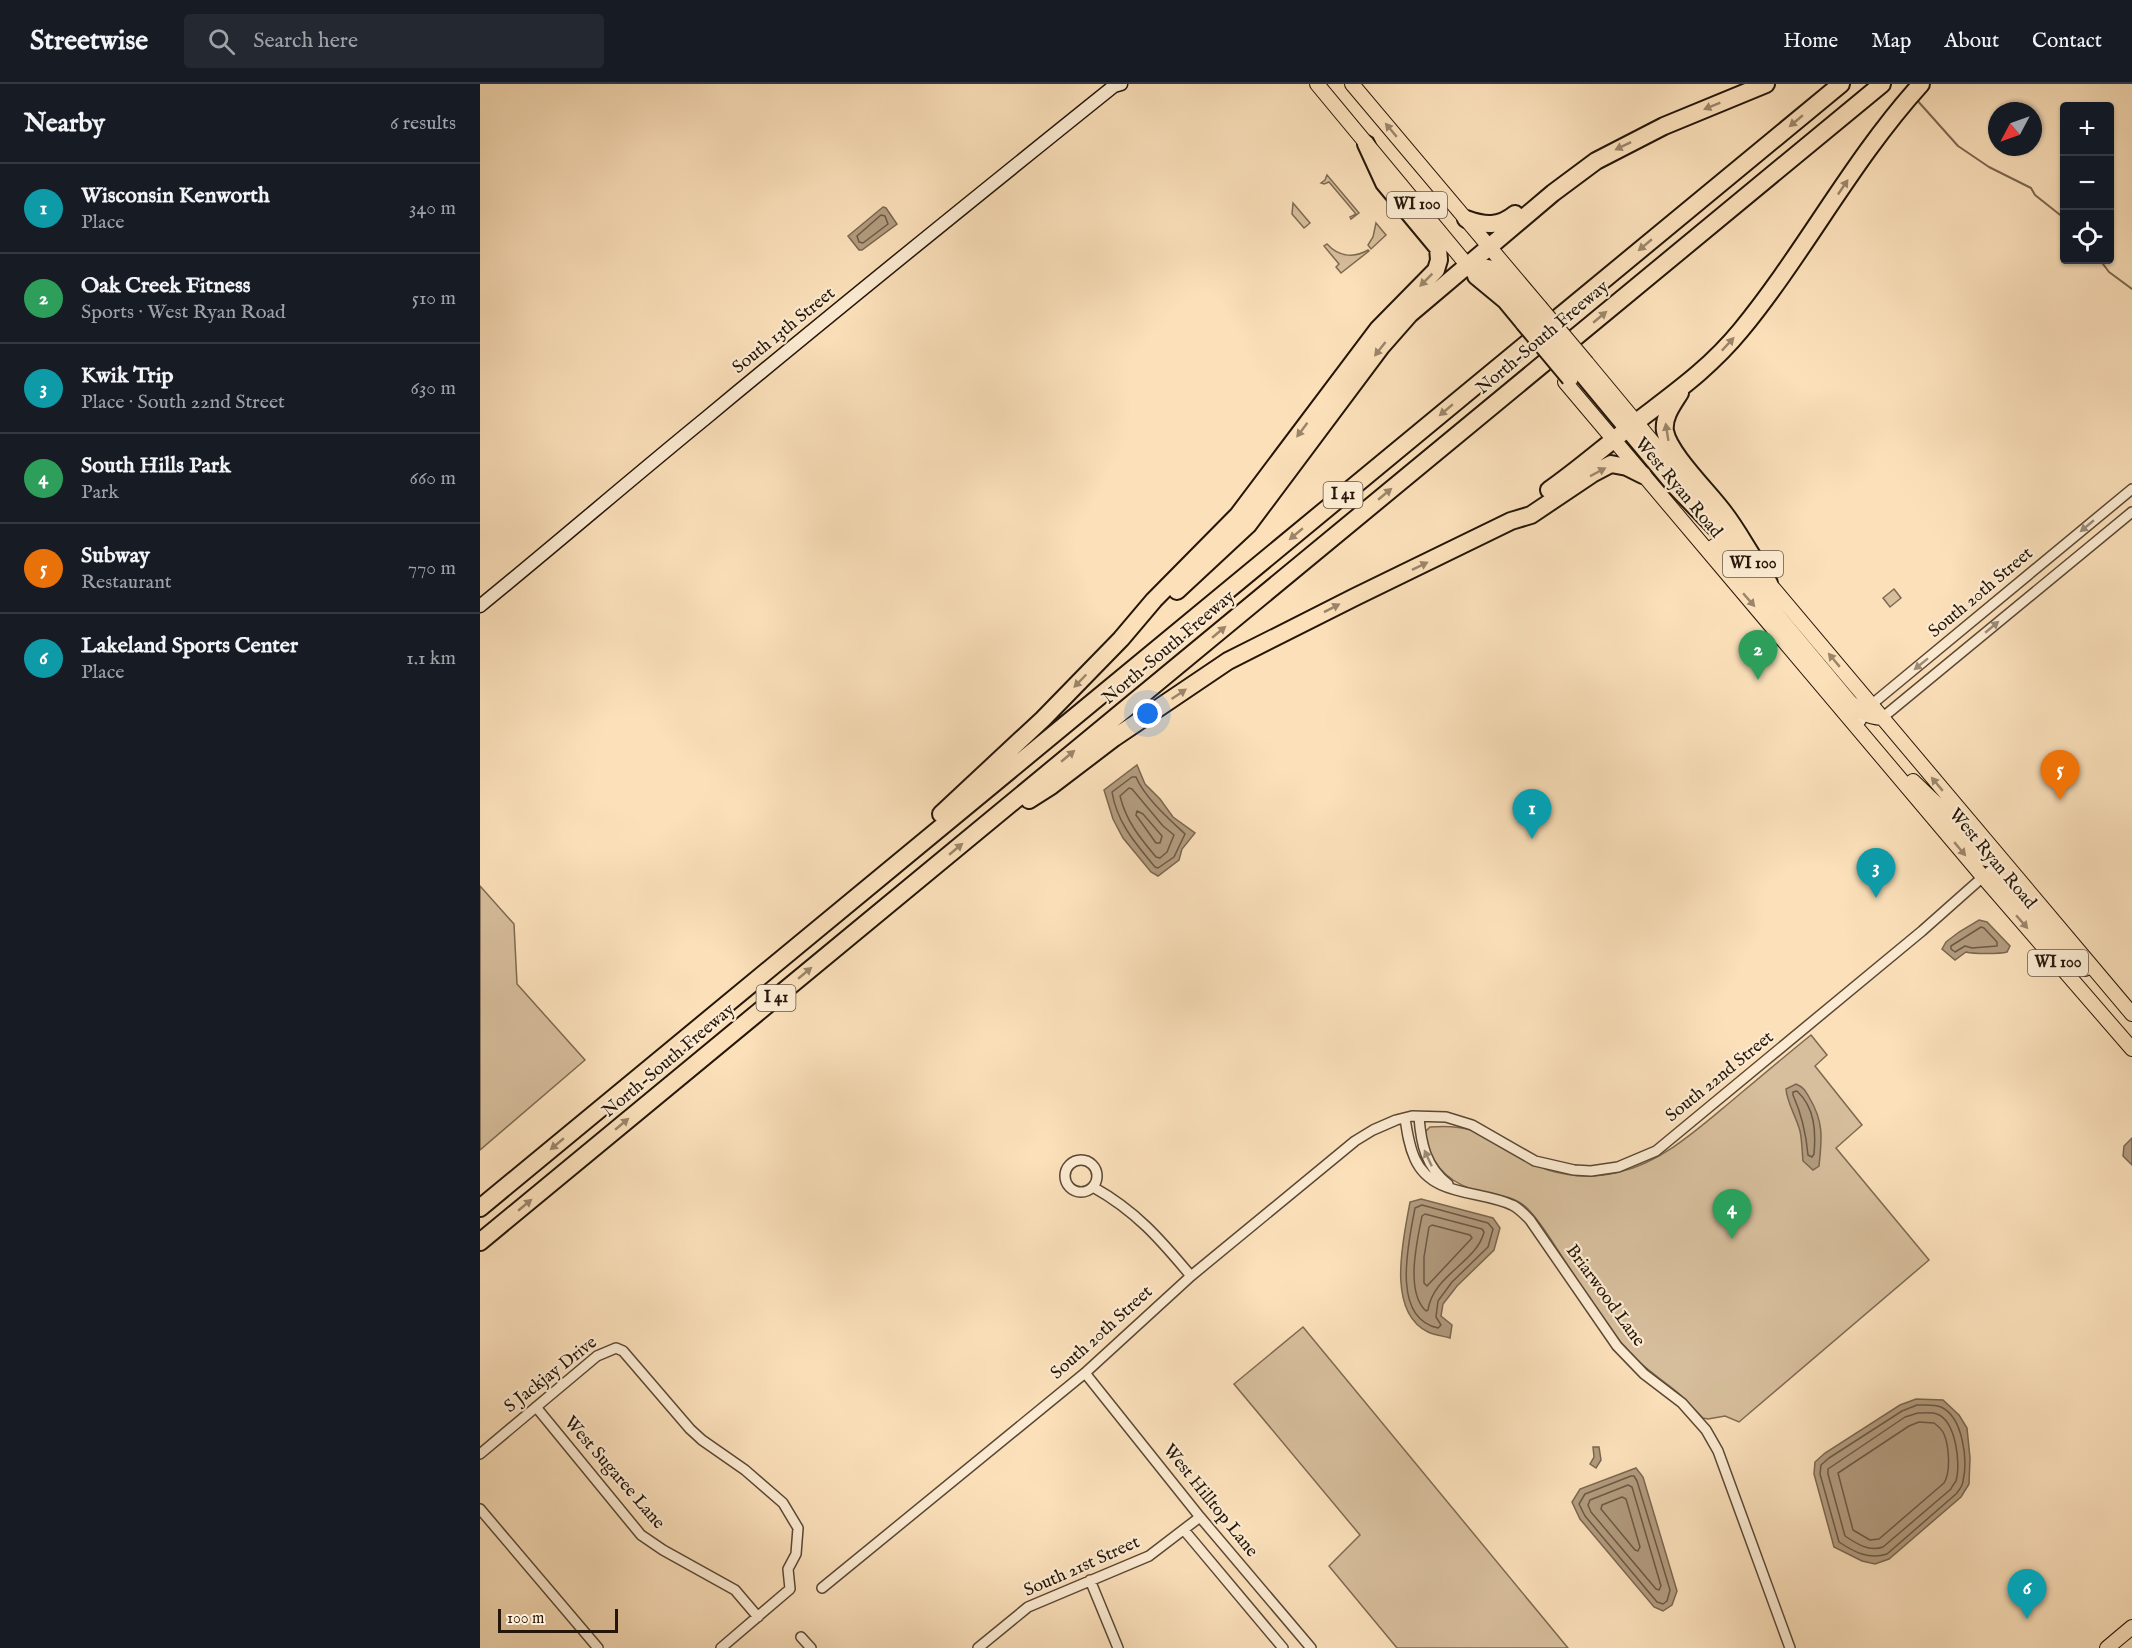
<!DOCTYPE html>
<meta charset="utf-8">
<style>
body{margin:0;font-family:"IM FELL English",serif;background:#242831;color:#f1f3f6}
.controls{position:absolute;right:18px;top:18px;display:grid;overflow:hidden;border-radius:6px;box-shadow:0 2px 4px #0004}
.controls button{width:54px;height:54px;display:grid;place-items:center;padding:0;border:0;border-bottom:2px solid #363941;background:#171b24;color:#f1f3f6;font:30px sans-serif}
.compass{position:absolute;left:1508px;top:18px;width:54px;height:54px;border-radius:50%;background:#171b24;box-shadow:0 2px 4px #0004;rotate:229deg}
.scale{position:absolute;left:18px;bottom:15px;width:120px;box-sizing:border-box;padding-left:6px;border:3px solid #251609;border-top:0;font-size:16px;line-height:21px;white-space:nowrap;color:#251609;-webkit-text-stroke:4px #fcebd2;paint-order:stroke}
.you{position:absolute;left:668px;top:630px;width:21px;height:21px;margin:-15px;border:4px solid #fff;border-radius:50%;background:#1a73e8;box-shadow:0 0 0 9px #1a73e833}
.badge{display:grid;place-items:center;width:39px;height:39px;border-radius:50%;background:#1a73e8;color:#fff;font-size:20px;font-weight:700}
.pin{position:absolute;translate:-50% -50px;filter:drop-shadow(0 2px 3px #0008)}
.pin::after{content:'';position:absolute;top:32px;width:21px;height:18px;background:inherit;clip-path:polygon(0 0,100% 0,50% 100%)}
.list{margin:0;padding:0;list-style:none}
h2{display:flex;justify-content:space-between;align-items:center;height:78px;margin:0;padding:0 24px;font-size:26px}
h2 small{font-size:20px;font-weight:400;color:#9ea1a6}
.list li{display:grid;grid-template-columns:39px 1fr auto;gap:18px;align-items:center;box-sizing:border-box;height:90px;padding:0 24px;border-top:2px solid #363941}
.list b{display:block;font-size:22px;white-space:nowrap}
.list p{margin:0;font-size:20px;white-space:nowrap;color:#9ea1a6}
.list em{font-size:20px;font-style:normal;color:#9ea1a6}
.icon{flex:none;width:33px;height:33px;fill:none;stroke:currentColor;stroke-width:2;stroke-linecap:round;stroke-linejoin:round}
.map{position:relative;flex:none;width:1652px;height:1564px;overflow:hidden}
header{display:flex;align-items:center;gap:36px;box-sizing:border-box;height:84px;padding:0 30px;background:#171b24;border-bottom:2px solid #363941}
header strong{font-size:28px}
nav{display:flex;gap:33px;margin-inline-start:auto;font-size:21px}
.search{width:420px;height:54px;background:#242831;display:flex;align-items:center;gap:15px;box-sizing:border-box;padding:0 21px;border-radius:6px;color:#9ea1a6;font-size:22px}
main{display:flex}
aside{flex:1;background:#171b24}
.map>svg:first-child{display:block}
.green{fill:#d7be9c;stroke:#7e6a52;stroke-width:1.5}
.water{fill:#b29b7e;stroke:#7a664f;stroke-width:1.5}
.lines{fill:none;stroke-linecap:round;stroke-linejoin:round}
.shore{stroke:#6c5844;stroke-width:1.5}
.stream{stroke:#7a664f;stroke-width:2}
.street-casing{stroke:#5a4835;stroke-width:12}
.secondary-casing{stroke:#251609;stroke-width:15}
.primary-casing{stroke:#251609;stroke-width:16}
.highway-casing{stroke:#251609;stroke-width:20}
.street{stroke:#fcebd2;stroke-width:9}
.secondary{stroke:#fcebd2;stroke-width:12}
.primary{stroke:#fbe0ba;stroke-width:14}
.highway{stroke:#fbe0ba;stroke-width:16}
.primary-bridge-casing{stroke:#251609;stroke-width:16;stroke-linecap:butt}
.highway-bridge-casing{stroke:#251609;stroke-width:20;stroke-linecap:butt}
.primary-bridge{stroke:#fbe0ba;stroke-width:14}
.highway-bridge{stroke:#fbe0ba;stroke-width:16}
.oneway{fill:#9b856a}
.oneway2{fill:#9b8b78}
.labels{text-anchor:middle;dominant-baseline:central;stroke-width:4.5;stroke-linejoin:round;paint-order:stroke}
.shield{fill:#fcebd2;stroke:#665645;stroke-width:1.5}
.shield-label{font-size:16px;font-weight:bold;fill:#251609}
.street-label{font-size:18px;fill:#251609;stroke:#fcebd2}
</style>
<header>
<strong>Streetwise</strong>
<div class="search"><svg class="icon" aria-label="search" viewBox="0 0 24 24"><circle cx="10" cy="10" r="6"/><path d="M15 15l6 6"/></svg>Search here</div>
<nav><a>Home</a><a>Map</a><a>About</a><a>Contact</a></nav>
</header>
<main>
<aside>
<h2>Nearby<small>6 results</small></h2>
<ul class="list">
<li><span class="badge" style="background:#0f9aa8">1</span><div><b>Wisconsin Kenworth</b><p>Place</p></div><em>340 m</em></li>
<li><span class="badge" style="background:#2e9e5b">2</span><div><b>Oak Creek Fitness</b><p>Sports · West Ryan Road</p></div><em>510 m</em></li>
<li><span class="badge" style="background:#0f9aa8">3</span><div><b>Kwik Trip</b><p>Place · South 22nd Street</p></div><em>630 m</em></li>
<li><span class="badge" style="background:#2e9e5b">4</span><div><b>South Hills Park</b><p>Park</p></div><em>660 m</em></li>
<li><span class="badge" style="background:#e8710a">5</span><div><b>Subway</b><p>Restaurant</p></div><em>770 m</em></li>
<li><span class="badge" style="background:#0f9aa8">6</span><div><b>Lakeland Sports Center</b><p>Place</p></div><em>1.1 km</em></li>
</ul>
</aside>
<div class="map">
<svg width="1652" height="1564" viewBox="0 0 1652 1564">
<rect width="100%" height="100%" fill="#fbe0ba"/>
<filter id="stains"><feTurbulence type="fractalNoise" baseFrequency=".00333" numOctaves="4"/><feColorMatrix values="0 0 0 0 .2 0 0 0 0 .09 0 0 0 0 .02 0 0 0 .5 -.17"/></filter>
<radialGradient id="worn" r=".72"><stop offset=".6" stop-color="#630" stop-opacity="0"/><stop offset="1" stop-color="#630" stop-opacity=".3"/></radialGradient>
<path class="green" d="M847,91L879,129L871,135L870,133L876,130L849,98L844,100L841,99L845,96Z
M813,119L830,139L824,144L812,130Z
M896,139L906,151L891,165L888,161L893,153Z
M847,160C858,172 873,175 888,166L889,167L861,189L856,183L859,180L844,162Z
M1414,505L1421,514L1410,523L1403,514Z
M0,802L34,840L37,900L105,976L0,1066Z
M1331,951L1347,971L1335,982L1382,1041L1356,1064L1449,1176L1259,1338L1245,1332L1228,1335L1223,1334C1214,1325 1206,1316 1197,1308C1180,1294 1162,1283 1148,1267C1121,1236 1100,1199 1077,1165C1068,1151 1059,1136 1047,1124C1032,1110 1010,1111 992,1105C964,1096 949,1076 945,1048L950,1043C963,1042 978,1042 991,1046C1017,1054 1040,1077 1068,1086C1091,1093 1116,1094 1139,1088C1183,1078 1220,1043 1254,1015C1279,994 1305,972 1331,951Z
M823,1243L1088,1564H917L849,1482L880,1451L754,1300Z"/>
<path class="water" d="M403,123L406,124L417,140L382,166H379L368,152Z
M657,681L665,700L680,715L693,733L715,749L702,765L699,776L678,792L671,788L643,754L633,735L624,706Z
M1499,836L1507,838L1530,862L1527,868C1520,870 1493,870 1486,868L1475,876L1462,865L1466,858L1479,848Z
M1316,1000C1323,1003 1325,1006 1329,1013C1344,1038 1342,1054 1339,1082L1333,1086L1323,1077C1322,1067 1322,1056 1320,1047C1316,1032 1307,1019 1306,1005Z
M1652,1054V1081L1643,1072L1644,1062Z
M941,1115L1013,1134L1020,1144L1014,1166L977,1202L963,1220L961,1232L972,1241L970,1254C963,1252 954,1251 948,1248C905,1227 924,1153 930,1118Z
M1436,1315L1463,1316L1479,1331L1487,1344L1490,1374L1489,1400L1481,1413L1409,1475L1395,1480L1382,1477L1354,1463L1334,1390L1335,1378L1345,1369L1420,1321Z
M1113,1363H1119L1121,1376L1116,1384L1110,1380L1114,1373Z
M1156,1384L1163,1393L1197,1507L1192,1521L1183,1527L1174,1523L1100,1435L1092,1418L1100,1405Z"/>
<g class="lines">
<path class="shore" d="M401,131L405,132L408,140L383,159L379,158L377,152Z
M652,693H656C665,714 689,735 705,750L694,773L678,784L675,783C656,760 637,739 632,708Z
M649,704L652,705L683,742L694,751L687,768L680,774L676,773C660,754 646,737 640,712Z
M657,727L663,730L682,752L680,759H676L656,731Z
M1501,843L1504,844L1517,858V862L1492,864L1485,862L1475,868L1471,865V862Z
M1317,1007C1335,1024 1336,1047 1334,1070L1332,1073L1328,1071C1326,1049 1322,1031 1313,1011V1008Z
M942,1121L1008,1139L1013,1145L1008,1163L972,1198L958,1217L956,1233L961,1241L958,1244C910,1234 929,1157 935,1124Z
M945,1130L1002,1145L1004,1148C997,1178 953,1191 948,1226L946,1227C925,1208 937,1157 942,1132Z
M952,1141L990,1151L992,1154L947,1202L944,1199V1173L949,1143Z
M1437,1321C1444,1321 1455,1320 1461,1323C1483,1333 1488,1376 1483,1397C1483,1402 1479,1406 1476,1410L1407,1470C1389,1476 1374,1468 1359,1458L1340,1390L1341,1381L1349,1374L1422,1327Z
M1438,1329C1443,1329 1452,1328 1457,1330C1476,1337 1481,1380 1476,1397C1476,1397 1471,1404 1471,1405L1403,1463C1389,1468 1377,1460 1365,1452L1348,1390V1385L1425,1333Z
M1439,1338L1454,1339C1458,1342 1462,1345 1464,1350C1469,1362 1471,1388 1464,1399L1399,1455L1390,1456L1373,1446L1358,1389L1429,1342Z
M1151,1392H1154L1157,1397L1190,1506L1187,1517L1183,1520L1177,1518L1105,1432L1099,1420L1105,1410Z
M1148,1401L1152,1403L1181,1502L1179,1506L1176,1505L1111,1428L1108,1421L1110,1416Z
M1142,1413L1146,1415L1160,1463L1158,1467L1155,1466L1121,1425L1122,1421Z"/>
<path class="stream" d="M1436,15L1478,62L1509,83L1551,104L1555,111L1584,134
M1620,176L1629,188L1652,205"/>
<g class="street-casing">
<path id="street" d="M1402,634L1652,428
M1377,643L1391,621L1652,405
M939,1033C941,1060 946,1083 968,1100
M925,1034C927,1048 929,1062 935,1075C952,1113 1000,1106 1032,1121C1039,1124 1045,1131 1050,1136L1137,1262L1164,1290L1202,1319L1226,1346L1238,1367L1310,1564
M585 1092a16 16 0 1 1 32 0a16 16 0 1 1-32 0Z
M613,1103C656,1127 680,1155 711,1192
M605,1289L720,1433L831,1564
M56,1323L161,1451L183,1466L255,1506L278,1533
M0,1370L117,1272L136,1264L143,1267L210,1345L222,1356L265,1386L303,1419L318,1444L316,1470L308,1485L310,1505L241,1564
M0,1425L118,1564
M704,1446L803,1564
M610,1496L638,1564
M342,1504L605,1289L711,1192L875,1057L893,1046L916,1036L932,1032L966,1033L992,1041L1055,1077L1094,1086L1111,1087L1138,1083L1176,1067L1442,847L1522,776
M321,1553L331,1564
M498,1564L548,1523L669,1472L720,1433"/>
</g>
<g class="secondary-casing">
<path id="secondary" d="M0,522C76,460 150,396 226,334C361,222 497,112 634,2L641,0"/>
</g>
<g class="primary-casing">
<path id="primary" d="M837,0L993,188
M872,0L1060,223
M1107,279L1234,432
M1085,298L1504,794L1652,965
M1234,462L1264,491L1370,618C1381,628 1387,633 1402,634
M1282,491L1652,930
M1433,697L1461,724L1506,775L1522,776
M1504,794L1522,796L1578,860L1605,885
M1627,1564L1652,1543"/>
</g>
<g class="highway-casing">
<path id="highway" d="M986,135C1005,142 1019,143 1035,130
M987,181L1013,185L1052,230
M996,192L1025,216L1044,239
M1099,286L1196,403L1289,499
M1200,309C1193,320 1183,333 1185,347C1189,370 1230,409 1245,430C1255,443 1264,459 1273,473
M1069,406C1099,385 1126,361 1155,339C1194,309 1229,285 1261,246C1325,168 1372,76 1441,0
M697,507L768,441L901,263L930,230L1073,109L1116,77L1184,42L1286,0
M549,716L571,702L634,654L748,577L875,513L1031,437L1051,431L1112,390L1131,380L1147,383L1163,391
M461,730L563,635L641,555L674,516L758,431L898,245L956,186L959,176L958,164L904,99L886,60
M0,1124L1361,0
M0,1158L1402,0"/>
</g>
<use href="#street" class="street"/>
<use href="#secondary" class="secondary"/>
<use href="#primary" class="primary"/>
<use href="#highway" class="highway"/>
<g class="primary-bridge-casing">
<path id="primary-bridge" d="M1060,223L1107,279"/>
</g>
<g class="highway-bridge-casing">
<path id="highway-bridge" d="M1052,230L1099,286
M1044,239L1090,294"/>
</g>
<use href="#primary-bridge" class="primary-bridge"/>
<use href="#highway-bridge" class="highway-bridge"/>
</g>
<defs><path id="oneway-solid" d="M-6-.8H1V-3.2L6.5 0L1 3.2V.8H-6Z" transform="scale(1.5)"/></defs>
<g class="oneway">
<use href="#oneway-solid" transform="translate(1232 22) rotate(158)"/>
<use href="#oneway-solid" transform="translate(1316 37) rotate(140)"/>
<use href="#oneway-solid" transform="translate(911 46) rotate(-130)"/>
<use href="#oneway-solid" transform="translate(1143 62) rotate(154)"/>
<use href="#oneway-solid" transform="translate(1363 103) rotate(-56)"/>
<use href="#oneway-solid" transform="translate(1165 161) rotate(140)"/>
<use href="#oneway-solid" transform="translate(946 196) rotate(135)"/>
<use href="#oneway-solid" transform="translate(1120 233) rotate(-40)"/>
<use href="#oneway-solid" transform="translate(1248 260) rotate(-47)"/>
<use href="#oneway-solid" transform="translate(900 265) rotate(128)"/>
<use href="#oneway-solid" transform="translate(966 326) rotate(140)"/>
<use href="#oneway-solid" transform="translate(822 346) rotate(127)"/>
<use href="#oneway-solid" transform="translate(1187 348) rotate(-99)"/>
<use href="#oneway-solid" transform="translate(1118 388) rotate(-28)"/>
<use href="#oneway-solid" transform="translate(905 410) rotate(-40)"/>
<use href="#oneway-solid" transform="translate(816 450) rotate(140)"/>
<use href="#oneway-solid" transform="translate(940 482) rotate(-26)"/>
<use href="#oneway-solid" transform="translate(1269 516) rotate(49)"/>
<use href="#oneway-solid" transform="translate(852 524) rotate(-27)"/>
<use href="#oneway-solid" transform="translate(739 548) rotate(-40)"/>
<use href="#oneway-solid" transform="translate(1354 576) rotate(-130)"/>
<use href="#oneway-solid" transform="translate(600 597) rotate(134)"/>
<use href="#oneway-solid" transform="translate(699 610) rotate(-34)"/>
<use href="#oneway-solid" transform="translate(588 672) rotate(-40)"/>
<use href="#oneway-solid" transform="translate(1457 700) rotate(-130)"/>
<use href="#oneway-solid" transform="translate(476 765) rotate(-40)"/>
<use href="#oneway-solid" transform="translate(1480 765) rotate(50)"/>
<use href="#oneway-solid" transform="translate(1542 838) rotate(49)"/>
<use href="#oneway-solid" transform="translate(325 889) rotate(-40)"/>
<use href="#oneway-solid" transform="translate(142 1040) rotate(-40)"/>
<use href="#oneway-solid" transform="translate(77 1060) rotate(140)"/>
<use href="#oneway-solid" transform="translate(45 1121) rotate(-40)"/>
</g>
<g class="oneway2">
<use href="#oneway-solid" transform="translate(1607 442) rotate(140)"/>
<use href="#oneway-solid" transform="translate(1512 543) rotate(-40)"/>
<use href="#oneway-solid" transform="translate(1441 580) rotate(141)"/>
<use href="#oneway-solid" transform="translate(948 1074) rotate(-115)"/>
</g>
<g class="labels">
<g class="shield">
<rect x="907" y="108" width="60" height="26" rx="4.5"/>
<rect x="843.5" y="398" width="39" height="26" rx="4.5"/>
<rect x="1243" y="467" width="60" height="26" rx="4.5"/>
<rect x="1548" y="866" width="60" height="26" rx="4.5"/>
<rect x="276.5" y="901" width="39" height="26" rx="4.5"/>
</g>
<g class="shield-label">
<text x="937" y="121">WI 100</text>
<text x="863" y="411">I 41</text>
<text x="1273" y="480">WI 100</text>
<text x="1578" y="879">WI 100</text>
<text x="296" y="914">I 41</text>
</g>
<g class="street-label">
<text transform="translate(304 247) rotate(-39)">South 13th Street</text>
<text transform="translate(1063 254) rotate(-40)">North-South Freeway</text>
<text transform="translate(1198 404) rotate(50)">West Ryan Road</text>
<text transform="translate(1501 509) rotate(-40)">South 20th Street</text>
<text transform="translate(689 564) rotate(-40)">North-South Freeway</text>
<text transform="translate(1512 775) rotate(50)">West Ryan Road</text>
<text transform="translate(189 977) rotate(-40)">North-South Freeway</text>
<text transform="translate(1240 993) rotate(-39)">South 22nd Street</text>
<text transform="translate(1125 1212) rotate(54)">Briarwood Lane</text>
<text transform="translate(622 1249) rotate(-42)">South 20th Street</text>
<text transform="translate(71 1291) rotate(-38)">S Jackjay Drive</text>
<text transform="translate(134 1389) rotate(49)">West Sugaree Lane</text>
<text transform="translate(730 1417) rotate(51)">West Hilltop Lane</text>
<text transform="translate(602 1483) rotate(-24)">South 21st Street</text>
</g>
</g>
<rect width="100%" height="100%" filter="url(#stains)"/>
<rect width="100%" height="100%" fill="url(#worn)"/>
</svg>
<div class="controls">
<button>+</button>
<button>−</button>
<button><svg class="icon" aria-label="locate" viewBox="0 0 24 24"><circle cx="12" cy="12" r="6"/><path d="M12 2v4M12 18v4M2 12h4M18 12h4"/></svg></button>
</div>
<svg class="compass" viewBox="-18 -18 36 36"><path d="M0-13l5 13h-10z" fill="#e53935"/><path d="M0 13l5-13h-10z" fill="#9ea1a6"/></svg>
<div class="scale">100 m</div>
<div class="you"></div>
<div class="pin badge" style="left:1052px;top:755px;background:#0f9aa8">1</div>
<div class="pin badge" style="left:1278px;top:596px;background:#2e9e5b">2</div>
<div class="pin badge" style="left:1396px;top:814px;background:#0f9aa8">3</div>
<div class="pin badge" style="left:1252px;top:1155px;background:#2e9e5b">4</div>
<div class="pin badge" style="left:1580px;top:716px;background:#e8710a">5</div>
<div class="pin badge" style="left:1547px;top:1535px;background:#0f9aa8">6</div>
</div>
</main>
